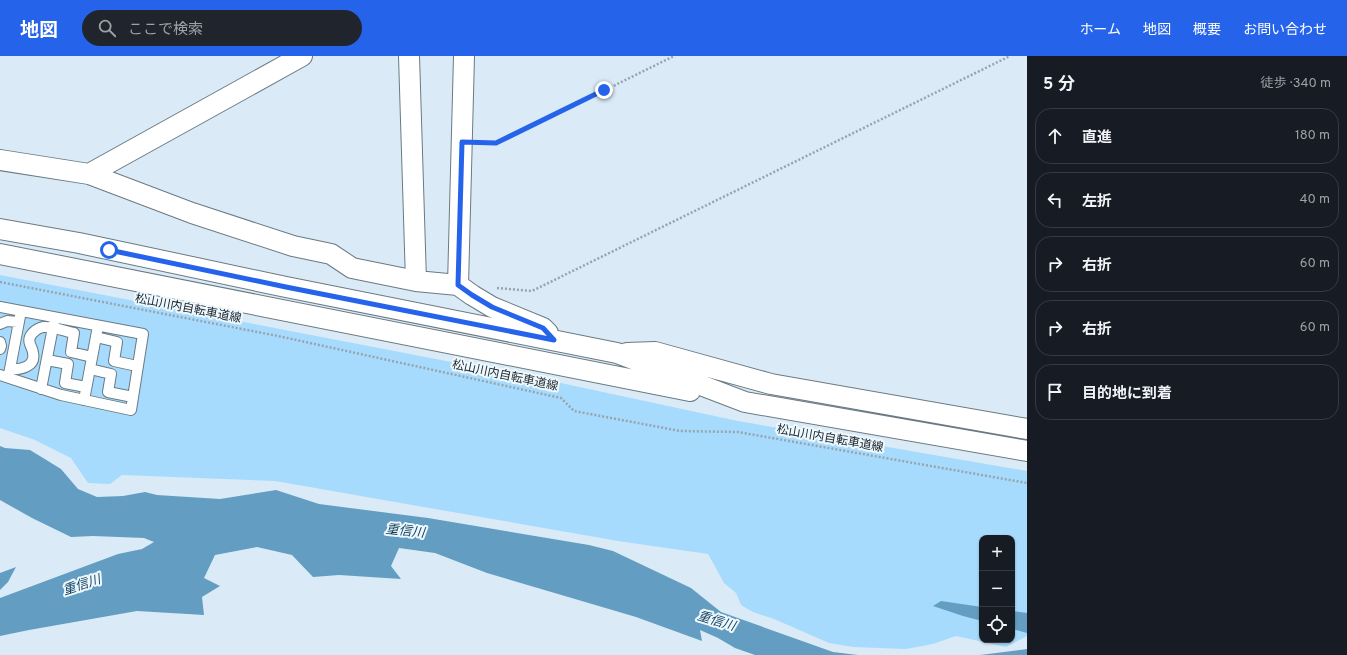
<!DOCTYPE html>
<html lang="ja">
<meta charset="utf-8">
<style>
body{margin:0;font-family:Overpass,"Noto Sans JP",sans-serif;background:#20242c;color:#f1f3f6}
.controls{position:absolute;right:12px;bottom:12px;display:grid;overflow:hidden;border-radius:8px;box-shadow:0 1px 3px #0004}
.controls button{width:36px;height:36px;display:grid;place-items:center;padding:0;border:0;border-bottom:1px solid #363941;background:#171b24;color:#f1f3f6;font:20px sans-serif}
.stop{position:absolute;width:12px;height:12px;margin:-9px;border:3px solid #2563eb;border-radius:50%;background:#fff}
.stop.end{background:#2563eb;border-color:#fff;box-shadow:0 1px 4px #0008}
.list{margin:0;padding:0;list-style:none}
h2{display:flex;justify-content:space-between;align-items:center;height:52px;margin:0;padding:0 16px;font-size:17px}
h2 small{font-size:13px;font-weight:400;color:#9ea1a6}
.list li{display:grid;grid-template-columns:26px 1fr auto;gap:12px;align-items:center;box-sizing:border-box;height:56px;margin:0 8px 8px;padding:0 8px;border:1px solid #363941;border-radius:16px}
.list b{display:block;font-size:15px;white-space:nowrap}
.list em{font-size:13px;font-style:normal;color:#9ea1a6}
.icon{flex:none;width:22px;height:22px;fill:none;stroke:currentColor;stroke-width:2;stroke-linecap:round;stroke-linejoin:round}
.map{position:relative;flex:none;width:1027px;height:599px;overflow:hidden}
header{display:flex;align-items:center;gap:24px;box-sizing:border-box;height:56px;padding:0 20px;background:#2563eb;color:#fff}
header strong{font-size:19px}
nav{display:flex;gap:22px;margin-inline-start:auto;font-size:14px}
.search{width:280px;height:36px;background:#20242c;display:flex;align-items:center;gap:10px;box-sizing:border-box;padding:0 14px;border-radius:22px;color:#9ea1a6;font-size:15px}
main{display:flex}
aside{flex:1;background:#171b24}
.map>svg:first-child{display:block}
.green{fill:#a7dbfd;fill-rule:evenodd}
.water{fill:#639ec2}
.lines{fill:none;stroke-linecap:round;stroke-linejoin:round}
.service-casing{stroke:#6a7a84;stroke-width:12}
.minor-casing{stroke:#6a7a84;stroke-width:22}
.path{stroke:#97a4ae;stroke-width:2.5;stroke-dasharray:2 2;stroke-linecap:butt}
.service{stroke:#fff;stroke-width:10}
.minor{stroke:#fff;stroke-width:20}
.route{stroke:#2563eb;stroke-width:5}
.labels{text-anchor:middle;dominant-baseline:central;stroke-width:4;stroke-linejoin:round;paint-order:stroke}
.street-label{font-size:12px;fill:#232a2e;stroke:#edf8ff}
.water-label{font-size:13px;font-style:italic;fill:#0e3f59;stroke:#edf8ff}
</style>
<header>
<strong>地図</strong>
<div class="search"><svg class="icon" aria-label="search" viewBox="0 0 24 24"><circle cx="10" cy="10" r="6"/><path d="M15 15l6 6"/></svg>ここで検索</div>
<nav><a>ホーム</a><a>地図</a><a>概要</a><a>お問い合わせ</a></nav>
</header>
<main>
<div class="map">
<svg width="1027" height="599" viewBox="0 0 1027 599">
<rect width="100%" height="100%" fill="#daebf7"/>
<path class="green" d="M0,219L561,327L738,365L1027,415V580L1006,591L956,580L933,588L906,593L853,591L829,587L774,563L753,556L741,549L736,537L724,527L708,498L618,485L275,425L122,419L110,428L88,427L71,402L35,384L0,372ZM982,482H1012V584H982Z"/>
<path class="water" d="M0,390L5,392L30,394L61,413L78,433L97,441L123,440L145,436L157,439L220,443L276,434L319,448L428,462L589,489L613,495L691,532L721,556L833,596L858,599H755L735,592L718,582L700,574L702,585L636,561L487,517L435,497L399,492L391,510L401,523L339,519L313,521L292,499L257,491L215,499L204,522L220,530L202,541L204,559L137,555L29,574L0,580V542L118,498L142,493L154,486L144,482L93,480L71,481L32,462L0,444Z
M16,511L8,526L0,534V517Z
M941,545L982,551V565L963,560L933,550Z
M1012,555L1027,557V577L1012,573Z
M1027,593V599H980Z"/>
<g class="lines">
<g class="service-casing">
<path id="service" d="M0,251L143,278L131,354L61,339L0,319
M0,268L7,265L18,266
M96,281L117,286L114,305L137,310
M0,286L1,290L0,293
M47,304L68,308L65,327L86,331
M10,313C20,314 36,311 33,297C33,294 31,291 30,288C27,280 35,273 43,271C53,270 64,275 74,277L71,296L92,301
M90,313L111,318L108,336L133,341
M9,318L21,255
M41,333L54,266
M84,344L98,270"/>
</g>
<g class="minor-casing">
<path id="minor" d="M409,0L416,225
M0,104L89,118L302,0
M89,118L192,157L293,190L331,198L352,212L416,225L458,229L472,239L492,251L543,272L548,277
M0,173L79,187L286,231L617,297L745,346L1027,395
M0,198L690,335
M458,229L464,0
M627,297L655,296L771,328L1027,373"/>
</g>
<path class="path" d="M479,86L496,87L506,83L674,0
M0,226L278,280L561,342L574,355L680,375L738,376L1027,427
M497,232L532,235L1010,0"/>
<use href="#service" class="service"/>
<use href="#minor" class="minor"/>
</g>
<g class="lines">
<path class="route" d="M109,194L286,231L554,284L543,272L492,251L472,239L458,229L462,86L496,87L604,34"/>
</g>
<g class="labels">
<g class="street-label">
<text transform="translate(188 253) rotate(11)">松山川内自転車道線</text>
<text transform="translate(505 320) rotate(12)">松山川内自転車道線</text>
<text transform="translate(830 383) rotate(10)">松山川内自転車道線</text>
</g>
<g class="water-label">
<text transform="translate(405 476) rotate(6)">重信川</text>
<text transform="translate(82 530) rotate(-18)">重信川</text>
<text transform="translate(716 566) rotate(17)">重信川</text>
</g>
</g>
</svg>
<div class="controls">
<button>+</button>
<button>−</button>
<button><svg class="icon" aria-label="locate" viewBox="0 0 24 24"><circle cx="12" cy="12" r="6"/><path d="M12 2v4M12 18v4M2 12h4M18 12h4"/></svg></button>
</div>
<div class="stop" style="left:109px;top:194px"></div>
<div class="stop end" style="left:604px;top:34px"></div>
</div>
<aside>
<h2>5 分<small>徒歩 · 340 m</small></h2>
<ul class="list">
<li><svg class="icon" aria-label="ahead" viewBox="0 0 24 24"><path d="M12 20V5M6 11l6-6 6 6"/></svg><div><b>直進</b></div><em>180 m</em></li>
<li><svg class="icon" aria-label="left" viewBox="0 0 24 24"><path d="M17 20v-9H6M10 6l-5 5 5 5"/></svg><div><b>左折</b></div><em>40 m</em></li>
<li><svg class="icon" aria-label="right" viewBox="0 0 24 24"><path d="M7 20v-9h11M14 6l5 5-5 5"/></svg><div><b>右折</b></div><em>60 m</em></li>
<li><svg class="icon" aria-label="right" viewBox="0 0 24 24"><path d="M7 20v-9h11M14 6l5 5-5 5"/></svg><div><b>右折</b></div><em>60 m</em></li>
<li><svg class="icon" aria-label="arrive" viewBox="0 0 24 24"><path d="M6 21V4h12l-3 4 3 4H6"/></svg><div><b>目的地に到着</b></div></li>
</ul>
</aside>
</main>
